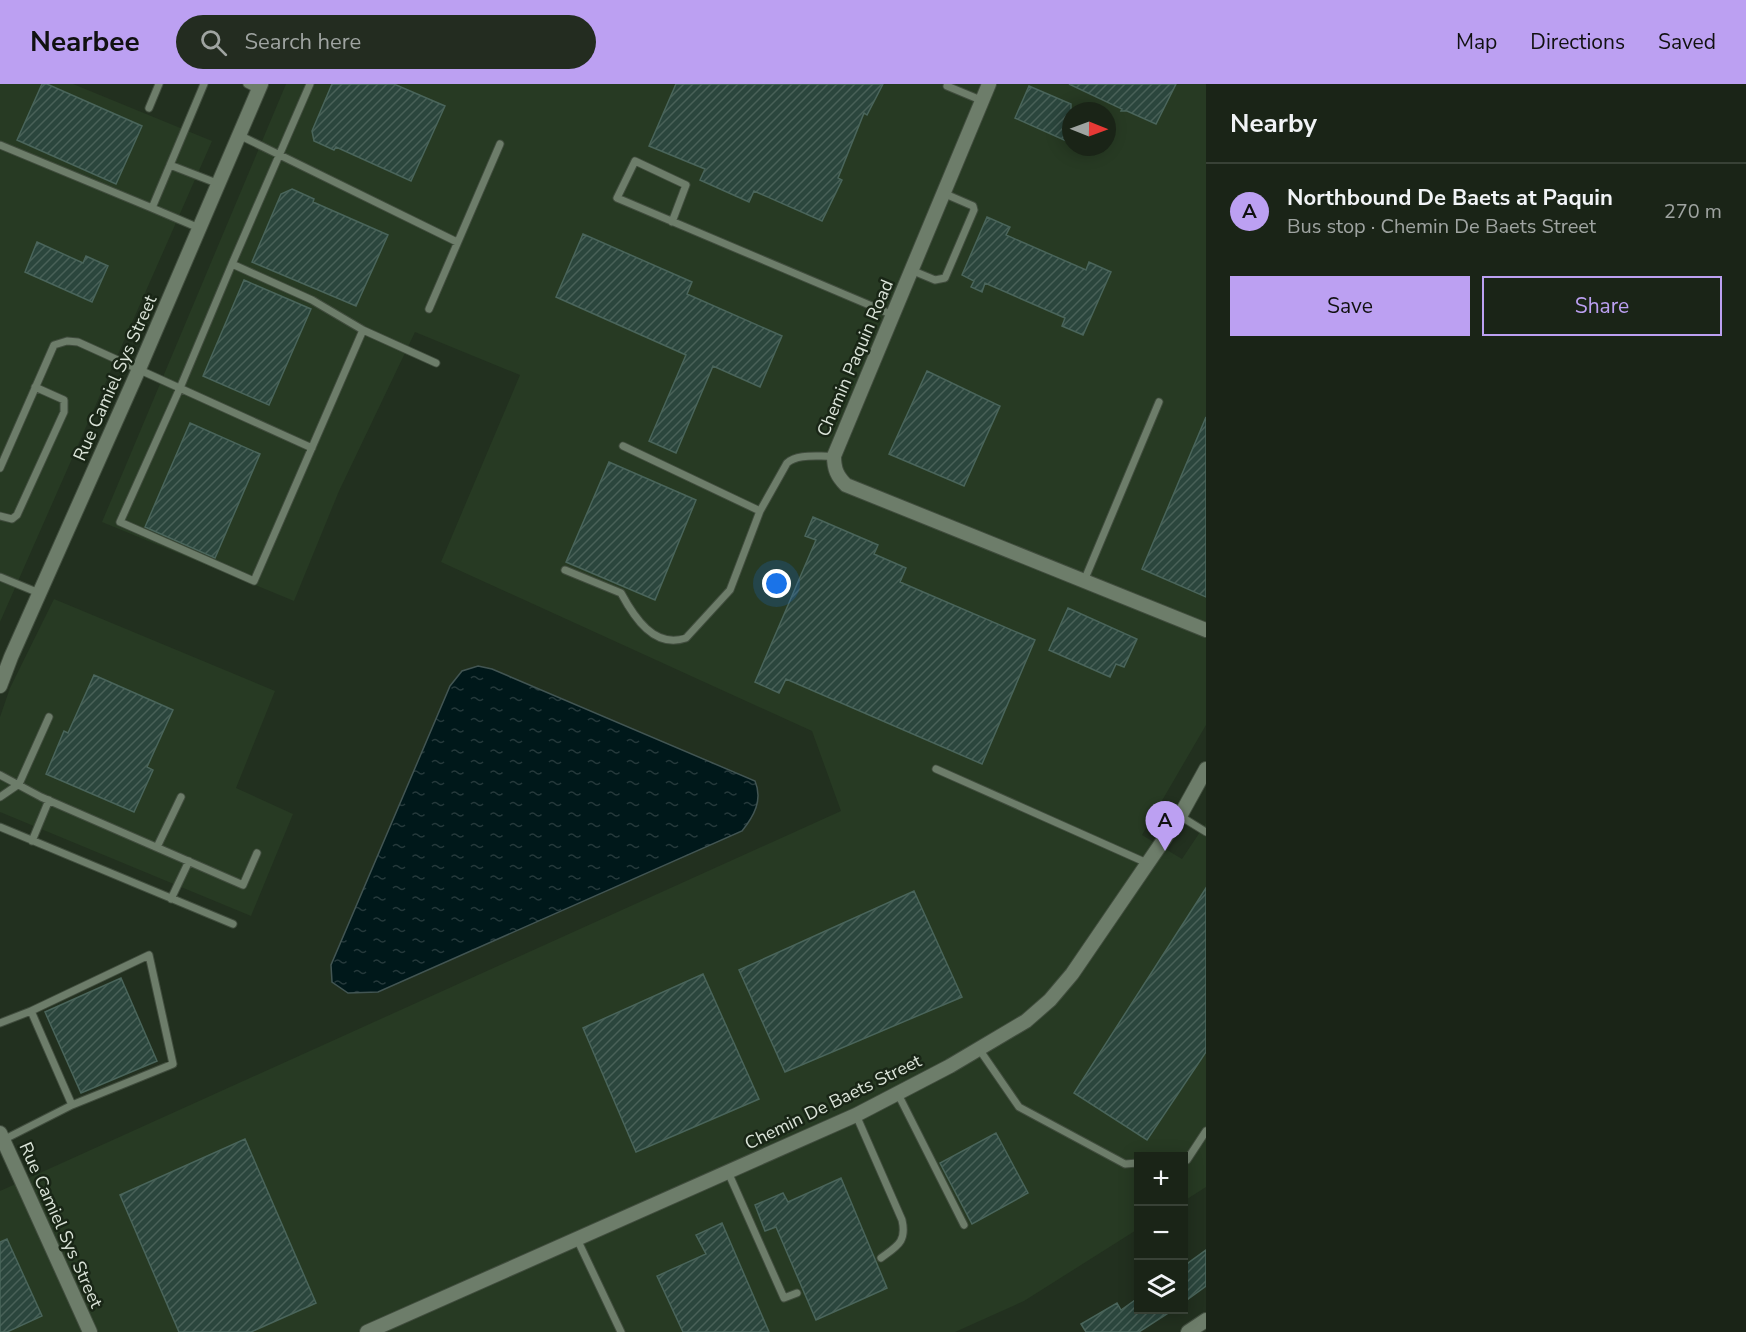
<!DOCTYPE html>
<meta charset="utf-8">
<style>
body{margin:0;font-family:"Nunito Sans",sans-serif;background:#232c20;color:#f1f3f6}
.controls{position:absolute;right:18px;bottom:18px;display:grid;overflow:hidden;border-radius:0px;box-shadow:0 3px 15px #0003}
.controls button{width:54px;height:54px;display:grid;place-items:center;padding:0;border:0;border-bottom:2px solid #384136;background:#1a2417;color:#f1f3f6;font:30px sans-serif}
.compass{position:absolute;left:1062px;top:18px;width:54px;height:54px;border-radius:50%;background:#1a2417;box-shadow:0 3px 15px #0003;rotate:91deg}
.you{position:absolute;left:777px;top:500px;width:21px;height:21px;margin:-15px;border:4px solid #fff;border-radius:50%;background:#1a73e8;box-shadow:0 0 0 9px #1a73e833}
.badge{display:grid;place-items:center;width:39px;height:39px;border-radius:50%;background:#bca0f2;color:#111;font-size:20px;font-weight:700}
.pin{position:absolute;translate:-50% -50px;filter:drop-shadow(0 2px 3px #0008)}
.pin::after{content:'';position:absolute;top:32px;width:21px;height:18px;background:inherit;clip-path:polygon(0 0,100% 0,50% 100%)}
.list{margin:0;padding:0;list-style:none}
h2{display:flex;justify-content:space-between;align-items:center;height:78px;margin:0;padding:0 24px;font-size:26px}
h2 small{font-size:20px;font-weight:400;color:#9fa4a1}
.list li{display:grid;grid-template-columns:39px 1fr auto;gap:18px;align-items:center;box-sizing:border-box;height:96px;padding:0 24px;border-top:2px solid #384136}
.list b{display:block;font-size:22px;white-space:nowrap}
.list p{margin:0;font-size:20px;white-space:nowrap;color:#9fa4a1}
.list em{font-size:20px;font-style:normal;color:#9fa4a1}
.actions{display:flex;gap:12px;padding:18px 24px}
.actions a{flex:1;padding:14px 0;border:2px solid #bca0f2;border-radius:0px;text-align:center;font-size:21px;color:#bca0f2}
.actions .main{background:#bca0f2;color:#111}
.icon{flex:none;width:33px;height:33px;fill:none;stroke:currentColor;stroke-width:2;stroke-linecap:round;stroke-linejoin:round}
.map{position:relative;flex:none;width:1206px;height:1248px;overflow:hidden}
header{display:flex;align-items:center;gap:36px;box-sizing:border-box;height:84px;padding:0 30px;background:#bca0f2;color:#111}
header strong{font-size:28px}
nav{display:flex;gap:33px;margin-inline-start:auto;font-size:21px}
.search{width:420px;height:54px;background:#232c20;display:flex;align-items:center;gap:15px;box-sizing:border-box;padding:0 21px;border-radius:33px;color:#9fa4a1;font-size:22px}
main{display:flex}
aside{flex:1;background:#1a2417}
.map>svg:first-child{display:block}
.built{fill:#273a23;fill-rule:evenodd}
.water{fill:url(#water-ripples);stroke:#425553;stroke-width:1.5}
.building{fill:url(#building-hatch);stroke:#4a655b;stroke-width:1.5}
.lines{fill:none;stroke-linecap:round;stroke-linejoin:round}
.service-casing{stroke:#414d3e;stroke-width:9}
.minor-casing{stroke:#414d3e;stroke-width:16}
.service{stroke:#6d7d6a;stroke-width:7}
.minor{stroke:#6d7d6a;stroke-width:14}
.labels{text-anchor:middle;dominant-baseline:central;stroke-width:5;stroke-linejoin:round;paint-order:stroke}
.street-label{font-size:18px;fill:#dbe4d9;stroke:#192616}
</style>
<header>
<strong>Nearbee</strong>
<div class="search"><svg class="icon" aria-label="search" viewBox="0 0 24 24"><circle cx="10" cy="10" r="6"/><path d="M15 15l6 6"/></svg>Search here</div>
<nav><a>Map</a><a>Directions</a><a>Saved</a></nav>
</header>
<main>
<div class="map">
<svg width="1206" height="1248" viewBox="0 0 1206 1248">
<defs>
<pattern id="water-ripples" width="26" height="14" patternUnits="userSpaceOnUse" patternTransform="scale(1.5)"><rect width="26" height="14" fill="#00181a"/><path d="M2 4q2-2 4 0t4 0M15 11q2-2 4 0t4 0" fill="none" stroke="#25393b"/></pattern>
<pattern id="building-hatch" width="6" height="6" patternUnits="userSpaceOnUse" patternTransform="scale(1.5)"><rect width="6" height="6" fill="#2b463d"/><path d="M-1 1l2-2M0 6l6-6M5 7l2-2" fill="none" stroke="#496158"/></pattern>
</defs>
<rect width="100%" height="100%" fill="#22301f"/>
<path class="built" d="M0,0H73L212,57L0,538Z
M286,0H1206V641L1142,751L1182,775L1206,739V1103L1184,1117V1072H1138V1145L1024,1217L955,1248H0V1107L841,727L812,647L441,478L520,291L415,248L339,407L294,517L102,438ZM1071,27H1107V63H1071Z
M54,515L275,607L236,704L293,730L251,832L0,728V633L10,604Z"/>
<path class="water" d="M478,582L492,585L755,697C763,716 754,732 742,747L378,908L348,909L332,898L331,881L450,602L462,587Z"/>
<path class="building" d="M42,0H47L142,42L116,100L17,56Z
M332,0H394L445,22L411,97L336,63L334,66L314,57L312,47Z
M676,0H883L867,31L864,29L838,94L842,96L822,137L754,107L749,118L700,96L705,85L649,62Z
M1069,0H1176L1156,40L1127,27H1121L1122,25Z
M1029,2L1071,20V59L1015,34Z
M292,105L314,115L313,118L388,151L356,222L252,178L281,110Z
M987,133L1010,143L1006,151L1086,186L1089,178L1111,188L1083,251L1062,242L1065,234L985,199L982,208L971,203L974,197L962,191Z
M583,150L692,198L687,210L782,252L760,303L713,282L676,369L649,357L686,271L556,213Z
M37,158L83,179L86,172L108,182L92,218L25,188Z
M244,196L311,225L269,321L203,292Z
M927,287L1000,322L964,402L889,370Z
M1206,333V513L1142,485Z
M190,339L260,370L215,474L145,443Z
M609,378L696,416L655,516L566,478Z
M813,433L878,461L874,470L906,484L900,498L1035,556L982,680L786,595L779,609L755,598L816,456L805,452Z
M1068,524L1137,555L1124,583L1116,580L1110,593L1049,566Z
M94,591L173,626L147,683L153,686L134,728L46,690L64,647L68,649Z
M1206,804V968L1147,1056L1074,1009Z
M914,807L962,913L785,988L739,886Z
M703,890L759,1015L636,1068L583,944Z
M121,894L157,977L81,1009L45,928Z
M996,1049L1028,1109L972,1140L940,1079Z
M245,1055L316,1219L251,1248H179L120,1111Z
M841,1094L887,1204L816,1236L776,1143L765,1147L755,1121L783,1109L788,1118Z
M722,1139L769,1248H683L657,1192L706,1170L696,1151Z
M7,1155L42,1232L7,1248H0V1158Z
M1206,1166V1202L1184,1218V1182Z
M1138,1214V1226H1173L1139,1248H1086L1081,1240L1117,1219L1121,1226Z"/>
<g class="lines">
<g class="service-casing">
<path id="service" d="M247,0L259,6
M947,2L983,17
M149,24L159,0
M239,51L457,158
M0,61L152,124L204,0
M170,81L219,100
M152,124L199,144
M672,138L686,101L635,77L617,114L893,231
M232,180L310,0
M911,186L935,196L945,194L974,126L973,122L943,109
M429,225L500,60
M363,246L254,497L120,438L180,304L232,180L312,216L363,246L436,279
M623,362L760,427
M0,384L54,261L67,257L78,258L312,364
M0,432L12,435L17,431L64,328V316L35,303
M565,486L621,509C634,533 654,565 686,554L730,506L760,427L787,379C798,369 819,373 834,372
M0,493L39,509
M1084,497L1159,318
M936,685L1147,779
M0,691L41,713L243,801L257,769
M0,713L19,700L49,633
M1180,732L1206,748
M0,743L233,840
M32,757L49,716
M157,763L181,713
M171,815L189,777
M31,927L149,871L173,980L72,1021
M0,939L31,927L72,1021L3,1056
M979,965L1019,1023L1125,1080L1138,1079
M898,1010L964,1141
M856,1031L902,1136C907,1158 897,1162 881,1174
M1184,1076H1187L1206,1047
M728,1088L784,1214L797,1209
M577,1155L621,1248"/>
</g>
<g class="minor-casing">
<path id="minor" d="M989,0L834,372C834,385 837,392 846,401L1206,546
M0,602L11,573L139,285L261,0
M0,1049L90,1248
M367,1248L856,1031L950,982L1026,937L1050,916L1072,890L1180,732L1206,685
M1188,1248L1206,1236"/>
</g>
<use href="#service" class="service"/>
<use href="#minor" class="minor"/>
</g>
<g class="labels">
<g class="street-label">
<text transform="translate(855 274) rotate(-67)">Chemin Paquin Road</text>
<text transform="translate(115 294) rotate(-66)">Rue Camiel Sys Street</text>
<text transform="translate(833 1018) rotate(-26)">Chemin De Baets Street</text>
<text transform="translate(61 1141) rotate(66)">Rue Camiel Sys Street</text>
</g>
</g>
</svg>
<div class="controls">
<button>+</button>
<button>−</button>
<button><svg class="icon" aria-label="layers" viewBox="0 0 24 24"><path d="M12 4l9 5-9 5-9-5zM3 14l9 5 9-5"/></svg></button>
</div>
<svg class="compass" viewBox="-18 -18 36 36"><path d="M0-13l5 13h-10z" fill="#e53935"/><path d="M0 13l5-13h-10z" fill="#9fa4a1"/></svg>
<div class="you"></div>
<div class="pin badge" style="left:1165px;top:767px">A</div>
</div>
<aside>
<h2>Nearby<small></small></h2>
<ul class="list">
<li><span class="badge">A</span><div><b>Northbound De Baets at Paquin</b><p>Bus stop · Chemin De Baets Street</p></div><em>270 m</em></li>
</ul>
<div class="actions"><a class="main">Save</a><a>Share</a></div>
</aside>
</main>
